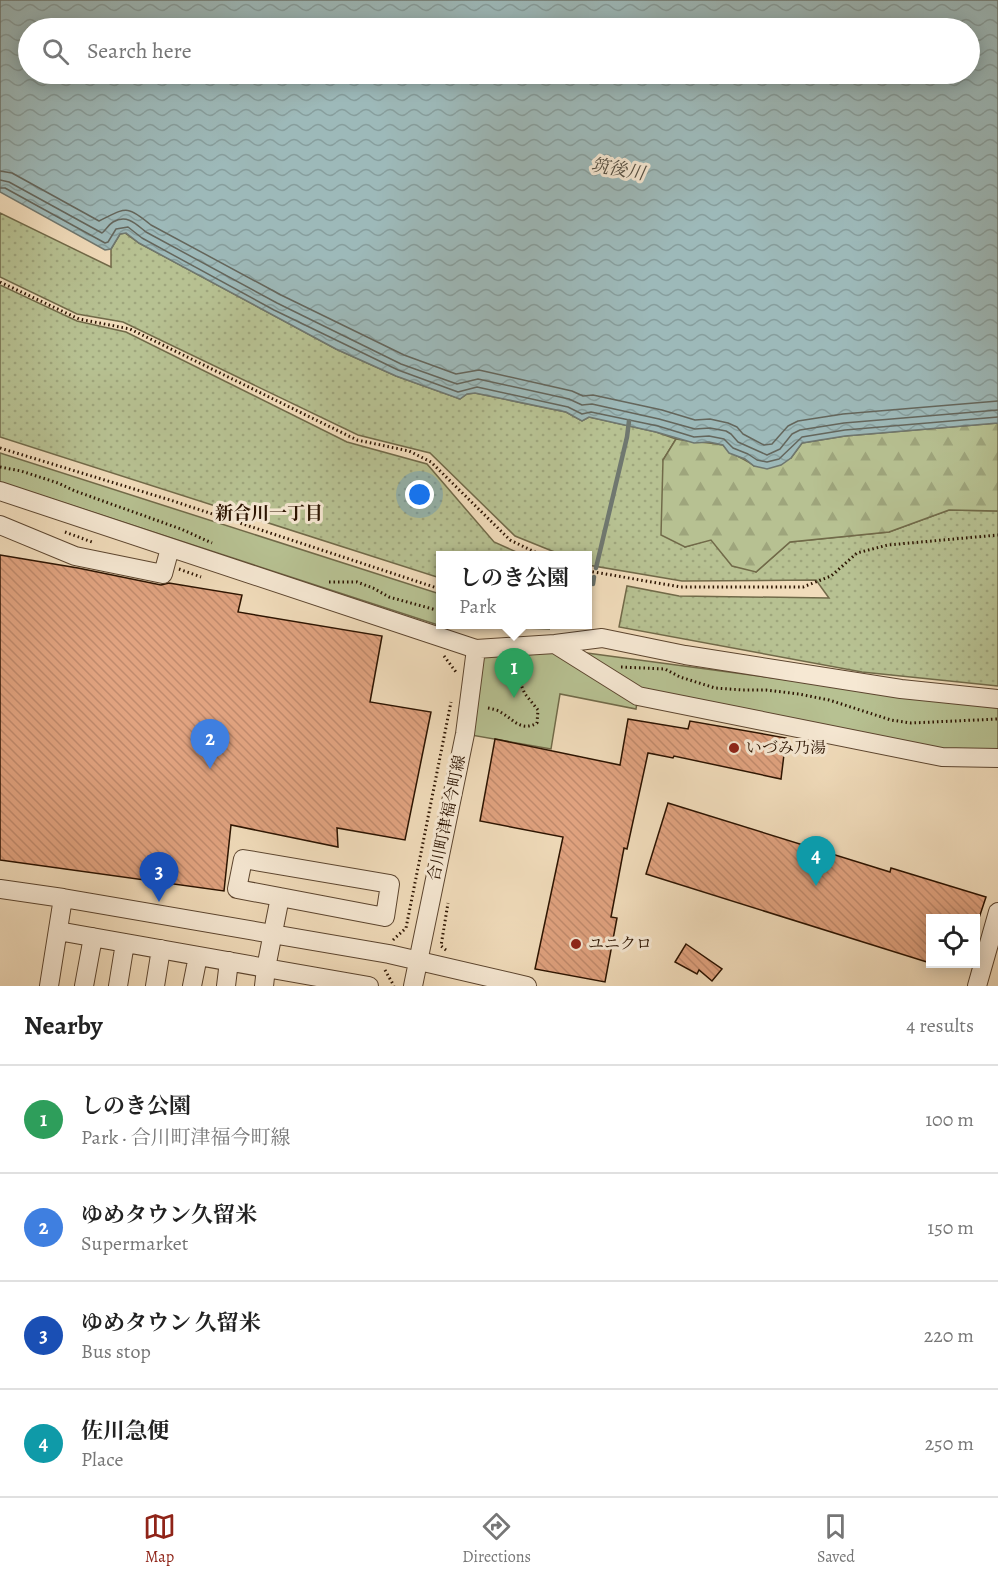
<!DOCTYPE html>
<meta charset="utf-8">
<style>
body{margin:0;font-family:Alegreya,"Noto Serif JP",serif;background:#f2f2f2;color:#222}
.controls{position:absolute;right:18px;bottom:18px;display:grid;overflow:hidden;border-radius:0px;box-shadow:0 3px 15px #0003}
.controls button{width:54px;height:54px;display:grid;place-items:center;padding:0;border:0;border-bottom:2px solid #e0e0e0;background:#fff;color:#222;font:30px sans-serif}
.you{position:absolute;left:420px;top:495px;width:21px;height:21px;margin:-15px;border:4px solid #fff;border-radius:50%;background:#1a73e8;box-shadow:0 0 0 9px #1a73e833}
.badge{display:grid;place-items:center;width:39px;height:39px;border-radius:50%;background:#8f2418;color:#fff;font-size:20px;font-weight:700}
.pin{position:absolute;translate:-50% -50px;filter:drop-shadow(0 2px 3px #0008)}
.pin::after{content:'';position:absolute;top:32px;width:21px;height:18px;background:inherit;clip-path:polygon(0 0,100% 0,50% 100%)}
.popup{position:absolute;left:436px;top:551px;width:156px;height:78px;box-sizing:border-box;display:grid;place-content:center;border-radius:0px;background:#fff;filter:drop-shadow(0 2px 4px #0005);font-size:20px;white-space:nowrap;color:#767676}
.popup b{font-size:22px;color:#222}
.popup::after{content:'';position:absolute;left:50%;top:100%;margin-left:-12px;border:12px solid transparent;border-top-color:#fff}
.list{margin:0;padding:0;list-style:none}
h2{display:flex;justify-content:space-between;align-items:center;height:78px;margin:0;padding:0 24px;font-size:26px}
h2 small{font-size:20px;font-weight:400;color:#767676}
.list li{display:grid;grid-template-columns:39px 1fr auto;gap:18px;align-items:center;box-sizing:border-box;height:108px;padding:0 24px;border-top:2px solid #e0e0e0}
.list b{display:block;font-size:22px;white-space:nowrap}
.list p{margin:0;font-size:20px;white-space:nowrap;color:#767676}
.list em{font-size:20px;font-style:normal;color:#767676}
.icon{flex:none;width:33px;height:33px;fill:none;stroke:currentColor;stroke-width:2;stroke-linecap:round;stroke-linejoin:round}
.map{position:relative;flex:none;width:998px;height:986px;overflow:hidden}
.search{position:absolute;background:#fff;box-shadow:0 3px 15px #0003;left:18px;right:18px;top:18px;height:66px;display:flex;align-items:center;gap:15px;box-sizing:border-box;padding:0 21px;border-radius:33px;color:#767676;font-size:22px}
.sheet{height:510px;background:#fff}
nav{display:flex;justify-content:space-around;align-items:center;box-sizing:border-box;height:84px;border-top:2px solid #e0e0e0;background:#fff;font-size:16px;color:#767676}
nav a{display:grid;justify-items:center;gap:3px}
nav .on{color:#8f2418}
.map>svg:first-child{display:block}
.grass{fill:url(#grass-dots);stroke:#716a49;stroke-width:1.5}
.forest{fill:url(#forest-firs);stroke:#716a49;stroke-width:1.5}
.green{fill:#b7c192;stroke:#716a49;stroke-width:1.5}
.water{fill:url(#water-waves);stroke:#6f776f;stroke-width:1.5;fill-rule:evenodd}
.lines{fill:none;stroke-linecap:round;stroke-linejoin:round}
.shore{stroke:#64665c;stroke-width:1.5}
.stream{stroke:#6f776f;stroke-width:4.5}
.building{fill:url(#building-back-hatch);stroke:#2b1300;stroke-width:1.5}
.minor-casing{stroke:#5c452f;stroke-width:20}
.path{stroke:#2b1300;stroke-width:3;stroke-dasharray:1.5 3;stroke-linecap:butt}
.minor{stroke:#f6e8d3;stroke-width:18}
.poi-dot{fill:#8f2418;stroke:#f6e8d3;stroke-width:2}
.labels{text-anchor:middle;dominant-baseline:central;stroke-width:6;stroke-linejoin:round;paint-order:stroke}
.poi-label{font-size:16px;fill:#2b1300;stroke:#f6e8d3;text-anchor:start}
.street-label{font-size:16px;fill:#2b1300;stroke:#f6e8d3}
.water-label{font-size:18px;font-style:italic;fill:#534d41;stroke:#f6e8d3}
.neighbourhood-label{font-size:18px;font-weight:bold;fill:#2b1300;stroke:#f6e8d3}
</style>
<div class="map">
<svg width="998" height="986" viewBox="0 0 998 986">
<defs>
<pattern id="grass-dots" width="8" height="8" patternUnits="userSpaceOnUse" patternTransform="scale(1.5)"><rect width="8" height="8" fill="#b7c192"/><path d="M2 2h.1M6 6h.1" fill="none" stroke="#9ea57c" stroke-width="1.8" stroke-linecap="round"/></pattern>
<pattern id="forest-firs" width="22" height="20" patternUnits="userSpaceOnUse" patternTransform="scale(1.5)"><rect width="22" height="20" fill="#b7c192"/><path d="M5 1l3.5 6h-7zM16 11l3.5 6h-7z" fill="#9ea57c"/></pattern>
<pattern id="water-waves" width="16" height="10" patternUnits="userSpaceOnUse" patternTransform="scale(1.5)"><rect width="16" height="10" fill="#9db9b9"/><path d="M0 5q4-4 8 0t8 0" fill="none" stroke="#879e9d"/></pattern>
<pattern id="building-back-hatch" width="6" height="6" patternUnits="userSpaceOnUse" patternTransform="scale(1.5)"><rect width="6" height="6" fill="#e1a380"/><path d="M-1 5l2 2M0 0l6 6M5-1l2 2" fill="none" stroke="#c18b6d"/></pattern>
</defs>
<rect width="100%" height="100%" fill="#f1dcbb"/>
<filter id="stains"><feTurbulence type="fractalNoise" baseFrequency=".00333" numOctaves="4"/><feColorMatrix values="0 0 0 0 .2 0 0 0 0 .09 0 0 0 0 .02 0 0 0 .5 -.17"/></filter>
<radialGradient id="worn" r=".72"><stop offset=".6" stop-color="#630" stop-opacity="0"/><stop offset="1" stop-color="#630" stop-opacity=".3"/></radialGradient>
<path class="grass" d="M0,213L111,267V249L120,234L125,233L139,243L336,349L396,376L460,399L467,394L475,393L566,412L582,421L589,417L656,432L676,439L663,460L685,547L711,539L756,572L790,542L889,532L949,510L998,511V686L862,672L619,627L627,586L679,596L829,598L816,580L682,581L588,565V556L562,555L515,536L430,453L358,435L123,322L77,314L0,277Z
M0,285L77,321L126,332L347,442L427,464L494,542L523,555L440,556V578L0,437Z"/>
<path class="forest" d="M998,423V511L949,510L889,532L790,542L756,572L732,566L711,540L685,547L661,535L663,460L676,439C692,442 707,442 723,445C731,456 743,457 754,466L791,458L802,443L845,436Z"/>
<path class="green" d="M0,453L440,594V624H535L550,629L438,625L0,482Z
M555,644L638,696L636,709L560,694L551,749L465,734L476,649Z
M572,651L998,708V752L949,754L637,689Z"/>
<path class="water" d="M0,0H998V423L845,436L802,443L791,458L781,465L767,469L754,466L745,459L729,453L723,445L709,442L694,443L656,432L589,417L582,421L566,412L475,393L467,394L460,399L396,376L336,349L139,243L126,233L120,234L111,249L105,250L0,192ZM28,28H970V74H28Z"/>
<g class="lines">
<path class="shore" d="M0,171L12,173L99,221C126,208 126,204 151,225L281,295L404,355L456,374L479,370L572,391L583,396L593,395L662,410L695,420L710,419L728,423L737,427L743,434L764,445L772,444L788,426L798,421L843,414L998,401
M0,180L9,182L102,233C106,230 108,225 113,222C127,214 136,224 146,232L277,303L401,364L457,384L478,379L569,399L582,405L592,404L659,419L695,429L710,428L726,431L731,434L738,442L767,455L780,449L792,434L800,430L844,423L998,410
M0,188H5L105,243L108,242L116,229L128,227L142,238L274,310L398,370L458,392L477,387L568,407L582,414L591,412L658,426L694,437L709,436L724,439L733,448L748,454L757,460L767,462L779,459L802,437L845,430L998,417"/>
<path class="stream" d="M596,568L627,437L629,421
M593,584L594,577"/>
</g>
<path class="building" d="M0,555L78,568L161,585L169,583L242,595L238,612L382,636L370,702L431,712L405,840L337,828L338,847L231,825L224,891L0,860Z
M628,719L688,729L690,721L786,738L781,779L674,756L673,758L648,753L627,849L624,848L611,917L617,918L605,982L535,969L563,837L480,821L495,739L620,765Z
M668,803L890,872L891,868L986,897L979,918H930V963L646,874Z
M686,944L722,969L712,981L699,970L697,974L675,962Z"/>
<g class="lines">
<g class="minor-casing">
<path id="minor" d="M0,491L476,649L555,644L602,638L685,655L901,689L998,699
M0,525L75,556L163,574L170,548
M555,644L638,696L942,757L998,758
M0,889L63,898L389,954L527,986
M58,931L266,968L280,897L237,889L243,859L390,884L385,917L280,897
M49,986L63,898
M84,986L93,937
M118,986L125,943
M155,986L161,949
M192,986L198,956
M226,986L229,961
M264,986L266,968L369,986
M413,986L465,734L476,649
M977,986L998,912"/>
</g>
<path class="path" d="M0,282L79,319L130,329L357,440L409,451L431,462L510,540L543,556
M0,448L170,500L440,589
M0,467L21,471L58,483L75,491L181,529L212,543
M65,532L92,542
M179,569L201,577
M588,571L681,587H803L831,576L857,553L888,545L998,535
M329,582H357L373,588L389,597L440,611
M444,656L456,672
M621,667L665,669L680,677L715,688L743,690H766L799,694L829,700L891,720L911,723L998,719
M488,708C493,709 498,710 502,713C514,720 521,732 537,723L538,710L525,694L516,673L512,668L495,665
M393,940L406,928L451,702
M446,950L441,946L448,903
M385,970L394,986"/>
<use href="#minor" class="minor"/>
</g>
<g class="poi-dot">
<circle cx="734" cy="748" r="6"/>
<circle cx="576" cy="944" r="6"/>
</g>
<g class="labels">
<g class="poi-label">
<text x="746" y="748">いづみ乃湯</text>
<text x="588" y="944">ユニクロ</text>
</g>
<g class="street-label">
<text transform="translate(447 818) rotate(-78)">合川町津福今町線</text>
</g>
<g class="water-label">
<text transform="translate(618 169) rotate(10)">筑後川</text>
</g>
<g class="neighbourhood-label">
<text x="269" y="513">新合川一丁目</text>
</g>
</g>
<rect width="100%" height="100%" filter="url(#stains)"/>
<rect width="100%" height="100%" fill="url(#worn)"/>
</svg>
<div class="controls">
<button><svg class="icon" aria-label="locate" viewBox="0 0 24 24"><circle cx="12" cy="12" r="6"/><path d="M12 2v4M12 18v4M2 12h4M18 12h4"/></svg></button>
</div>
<div class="you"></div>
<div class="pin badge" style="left:514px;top:698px;background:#2e9e5b">1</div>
<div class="popup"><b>しのき公園</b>Park</div>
<div class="pin badge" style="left:210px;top:769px;background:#3f7fe0">2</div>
<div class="pin badge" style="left:159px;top:902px;background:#1a4fb4">3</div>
<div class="pin badge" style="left:816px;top:886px;background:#0f9aa8">4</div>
<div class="search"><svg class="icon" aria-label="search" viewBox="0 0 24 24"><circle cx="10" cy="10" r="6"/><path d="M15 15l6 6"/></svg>Search here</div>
</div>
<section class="sheet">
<h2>Nearby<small>4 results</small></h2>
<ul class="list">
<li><span class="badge" style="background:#2e9e5b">1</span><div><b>しのき公園</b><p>Park · 合川町津福今町線</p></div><em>100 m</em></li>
<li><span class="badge" style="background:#3f7fe0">2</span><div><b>ゆめタウン久留米</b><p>Supermarket</p></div><em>150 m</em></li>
<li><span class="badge" style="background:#1a4fb4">3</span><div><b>ゆめタウン 久留米</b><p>Bus stop</p></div><em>220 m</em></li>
<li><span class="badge" style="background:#0f9aa8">4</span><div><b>佐川急便</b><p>Place</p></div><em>250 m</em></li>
</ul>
</section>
<nav>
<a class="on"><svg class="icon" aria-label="map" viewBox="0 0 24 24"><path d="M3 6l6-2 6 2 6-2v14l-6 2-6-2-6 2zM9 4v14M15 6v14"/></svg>Map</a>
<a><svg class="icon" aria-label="directions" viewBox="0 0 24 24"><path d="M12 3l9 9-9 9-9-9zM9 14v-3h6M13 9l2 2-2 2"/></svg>Directions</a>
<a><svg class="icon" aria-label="saved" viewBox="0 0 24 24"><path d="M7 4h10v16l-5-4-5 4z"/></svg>Saved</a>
</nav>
